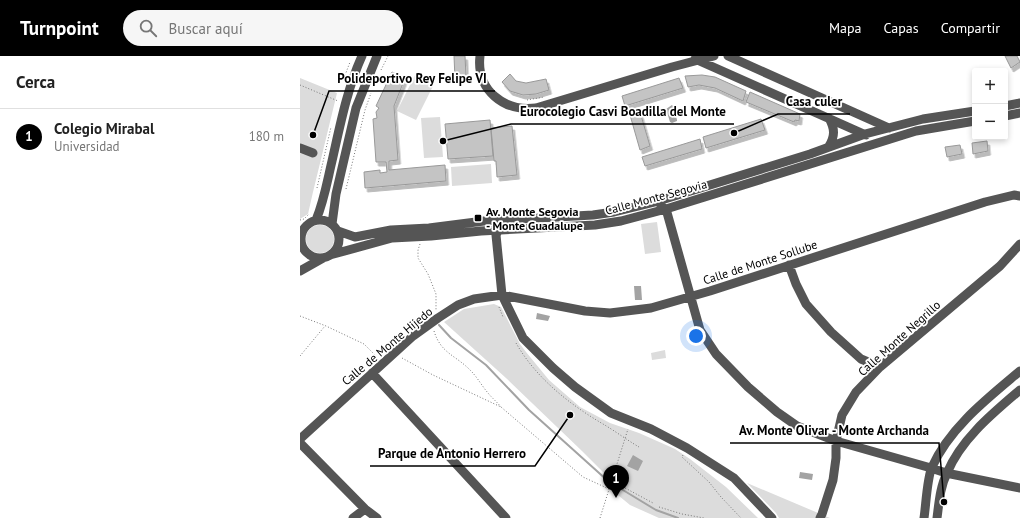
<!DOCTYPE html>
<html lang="es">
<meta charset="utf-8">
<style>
body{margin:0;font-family:"PT Sans",sans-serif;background:#f6f6f6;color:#222}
.controls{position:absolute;right:12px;top:12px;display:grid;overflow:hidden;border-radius:4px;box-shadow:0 2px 6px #0003}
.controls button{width:36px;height:36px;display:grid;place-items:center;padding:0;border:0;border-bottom:1px solid #e0e0e0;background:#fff;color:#222;font:20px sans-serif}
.you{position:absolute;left:396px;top:280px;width:14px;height:14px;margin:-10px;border:3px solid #fff;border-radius:50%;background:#1a73e8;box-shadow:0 0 0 6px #1a73e833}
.badge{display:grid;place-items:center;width:26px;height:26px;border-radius:50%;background:#000;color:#fff;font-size:13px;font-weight:700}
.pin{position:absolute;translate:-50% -33px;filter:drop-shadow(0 1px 2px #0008)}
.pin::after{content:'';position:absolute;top:21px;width:14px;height:12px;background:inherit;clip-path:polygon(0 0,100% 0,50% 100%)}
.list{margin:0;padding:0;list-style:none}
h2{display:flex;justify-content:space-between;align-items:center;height:52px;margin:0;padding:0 16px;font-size:17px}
h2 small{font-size:13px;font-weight:400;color:#767676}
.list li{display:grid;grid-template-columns:26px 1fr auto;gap:12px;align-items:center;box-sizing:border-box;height:56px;padding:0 16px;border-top:1px solid #e0e0e0}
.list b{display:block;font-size:15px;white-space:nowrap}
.list p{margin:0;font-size:13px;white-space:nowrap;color:#767676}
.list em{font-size:13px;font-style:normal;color:#767676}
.icon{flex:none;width:22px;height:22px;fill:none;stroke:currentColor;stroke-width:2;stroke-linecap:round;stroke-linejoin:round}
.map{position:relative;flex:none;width:720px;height:462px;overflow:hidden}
header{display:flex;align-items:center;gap:24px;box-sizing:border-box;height:56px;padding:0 20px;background:#000;color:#fff}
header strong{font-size:19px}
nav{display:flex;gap:22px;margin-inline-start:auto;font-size:14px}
.search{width:280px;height:36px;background:#f6f6f6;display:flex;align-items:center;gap:10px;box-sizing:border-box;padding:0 14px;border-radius:22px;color:#767676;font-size:15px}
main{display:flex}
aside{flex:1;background:#fff}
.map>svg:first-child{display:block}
.green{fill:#dcdcdc}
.water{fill:#a3a3a3}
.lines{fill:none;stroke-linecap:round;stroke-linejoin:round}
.stream{stroke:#a3a3a3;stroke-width:2}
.building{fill:#c4c4c4;stroke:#999;filter:url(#shadow)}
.path{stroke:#777;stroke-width:1;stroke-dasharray:1 2;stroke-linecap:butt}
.minor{stroke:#555;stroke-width:9}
.poi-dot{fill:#000;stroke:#fff;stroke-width:1.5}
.labels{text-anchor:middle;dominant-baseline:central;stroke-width:3.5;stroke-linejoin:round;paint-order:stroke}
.street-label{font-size:12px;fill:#000;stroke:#fff}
.poi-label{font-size:12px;font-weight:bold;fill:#000;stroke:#fff;text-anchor:start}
.leader{fill:none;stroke:#000;stroke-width:1.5}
.callout-dot{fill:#000;stroke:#fff;stroke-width:1.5}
.callout-label{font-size:13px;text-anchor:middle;font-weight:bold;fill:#000;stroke:#fff;stroke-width:3.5;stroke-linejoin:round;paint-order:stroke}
</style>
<header>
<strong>Turnpoint</strong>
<div class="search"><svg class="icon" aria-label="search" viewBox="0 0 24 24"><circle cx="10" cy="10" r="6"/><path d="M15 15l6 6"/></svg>Buscar aquí</div>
<nav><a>Mapa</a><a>Capas</a><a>Compartir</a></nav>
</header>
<main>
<aside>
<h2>Cerca<small></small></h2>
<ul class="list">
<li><span class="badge">1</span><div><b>Colegio Mirabal</b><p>Universidad</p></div><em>180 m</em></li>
</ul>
</aside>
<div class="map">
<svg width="720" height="462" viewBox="0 0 720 462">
<defs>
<filter id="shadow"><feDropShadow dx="2.5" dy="4" stdDeviation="0" flood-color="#0004"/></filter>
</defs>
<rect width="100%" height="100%" fill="#fff"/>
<path class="green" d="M115,19L134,28L116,64L97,55Z
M0,22L37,37L13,136L8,158L0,163Z
M140,61L143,101L124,102L121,62Z
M191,108L192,127L152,130L151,111Z
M357,166L361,196L345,198L341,168Z
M6 183a14 14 0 1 1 28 0a14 14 0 1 1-28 0Z
M194,248L201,251L220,288L226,296L249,324L280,351L310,367L339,377L375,393L390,403L426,431L458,462H359L330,449L313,435L315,428L282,395L206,322L144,266L164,253Z
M365,294L366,302L352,304L351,297Z
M447,427L530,462H479L476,457Z"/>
<path class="water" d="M372,49L374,51L377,64V65L372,67L370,66L366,53Z
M334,230H341L342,244H335Z
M237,257L250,260L248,265L236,263Z
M333,399L343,405L338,415L327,410Z
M500,416L513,418L512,424L499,422Z"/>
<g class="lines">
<path class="stream" d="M139,269L151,282L186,309L229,354L308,425
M313,428L356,454L378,462"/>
</g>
<path class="building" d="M154,0H165L166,20L155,23Z
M705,0H717L720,6L711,12Z
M92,16L105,22L94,50L98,104L89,105V114L145,109L146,125L65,132L64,116L80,114V117L87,116L86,106H76L73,63L77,62L76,56L79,52L76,50Z
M210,18L216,25L226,27L246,23L249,34L236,38L223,39L210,35L202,26Z
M402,19L415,21L446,35L443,45L415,32L399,29L388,31L385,20Z
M379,22L383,32L325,50L322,40Z
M450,36L500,58L499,65L495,64L494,66L446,46Z
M340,56L350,90L340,94L330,59Z
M461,63L465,74L406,92L403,81Z
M190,64L193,100L148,103L145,68Z
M212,70L217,119L197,121L196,105H194L191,72Z
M400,83L402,93L345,110L342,101Z
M687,85L688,95L673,98L672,87Z
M660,89L662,98L647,101L645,91Z"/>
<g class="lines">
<path class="path" d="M81,14L88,0
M44,22L50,6
M0,29L38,45
M227,44L244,41
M17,132L31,71
M46,133L65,54L71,37
M0,164L4,163L9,158
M120,188L118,194V202L128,218L136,238V254
M199,251L203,261
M0,260L26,270L64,288L77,301
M134,275C141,298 156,299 171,315C177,321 182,330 188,337C192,342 197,346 201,351
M216,287C236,322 269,348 303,368C315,375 327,384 339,391
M0,300L25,270
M102,302L133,319L201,351L283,421L309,433
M383,399L382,401L409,426L421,441L441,462
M312,425L353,447
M320,428L325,420
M359,451L382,458L404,462
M300,462L328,373"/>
<path class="minor" d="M180,0C176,34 204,56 236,52L372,11L414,0
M428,0L589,72
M395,3L566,79
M705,50L720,47
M705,60L720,57
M529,90C535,80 535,73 529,62
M0,92L13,97
M361,150L366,153L400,274L416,298L448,331L477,356L497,370L536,385L631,412L646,417L720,432
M1 183a19 19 0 1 1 38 0a19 19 0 1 1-38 0Z
M16,164C24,145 27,126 32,105C40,70 47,33 62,0
M32,168L36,138L56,52L77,0
M201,169L196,179L202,239L223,282L253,312L275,331L311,357L351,373L387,392L434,422L472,462
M38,175L55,181L91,174L129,172L184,165L293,159L314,156L355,146L510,98L565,78L623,63L675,55
M30,199L92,182L131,180L181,175L295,169L321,165L366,153L616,75L675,65
M489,209L496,228L506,248L531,276L561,303L580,311
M0,215L23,202
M72,317L206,462
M0,383L113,280L138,262L158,249L174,243L202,239L285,255L310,257L351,252L410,235L685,146L714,139L720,140
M0,387L65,453L77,462
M53,462L65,453
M520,462L522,458L533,424L536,402V385L542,359L556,336L580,311L700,210L720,188
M624,462C626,449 627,422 632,411C650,371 688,342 720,315
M637,462C639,447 640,431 647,417C661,383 693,357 720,334"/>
</g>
<rect class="poi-dot" x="174" y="158" width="8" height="8" rx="2"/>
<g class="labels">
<g class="street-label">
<text transform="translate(356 141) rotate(-15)">Calle Monte Segovia</text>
<text transform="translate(460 206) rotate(-18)">Calle de Monte Sollube</text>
<text transform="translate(599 282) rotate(-42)">Calle Monte Negrillo</text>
<text transform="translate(87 290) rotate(-40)">Calle de Monte Hijedo</text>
</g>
<g class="poi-label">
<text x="186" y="155">Av. Monte Segovia<tspan x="186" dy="14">- Monte Guadalupe</tspan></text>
</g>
</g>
<path class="leader" d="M13 79L29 35H195M434 77L478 58H550M143 85L211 68H434M644 446L639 387H430M270 359L235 410H70"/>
<g class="callout-dot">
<circle cx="13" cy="79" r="4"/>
<circle cx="434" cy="77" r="4"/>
<circle cx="143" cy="85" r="4"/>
<circle cx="644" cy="446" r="4"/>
<circle cx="270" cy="359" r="4"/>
</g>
<g class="callout-label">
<text x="112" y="27">Polideportivo Rey Felipe VI</text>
<text x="514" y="50">Casa culer</text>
<text x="323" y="60">Eurocolegio Casvi Boadilla del Monte</text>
<text x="534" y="379">Av. Monte Olivar - Monte Archanda</text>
<text x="152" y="402">Parque de Antonio Herrero</text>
</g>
</svg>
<div class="controls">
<button>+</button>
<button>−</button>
</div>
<div class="you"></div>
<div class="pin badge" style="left:316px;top:442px">1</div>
</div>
</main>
